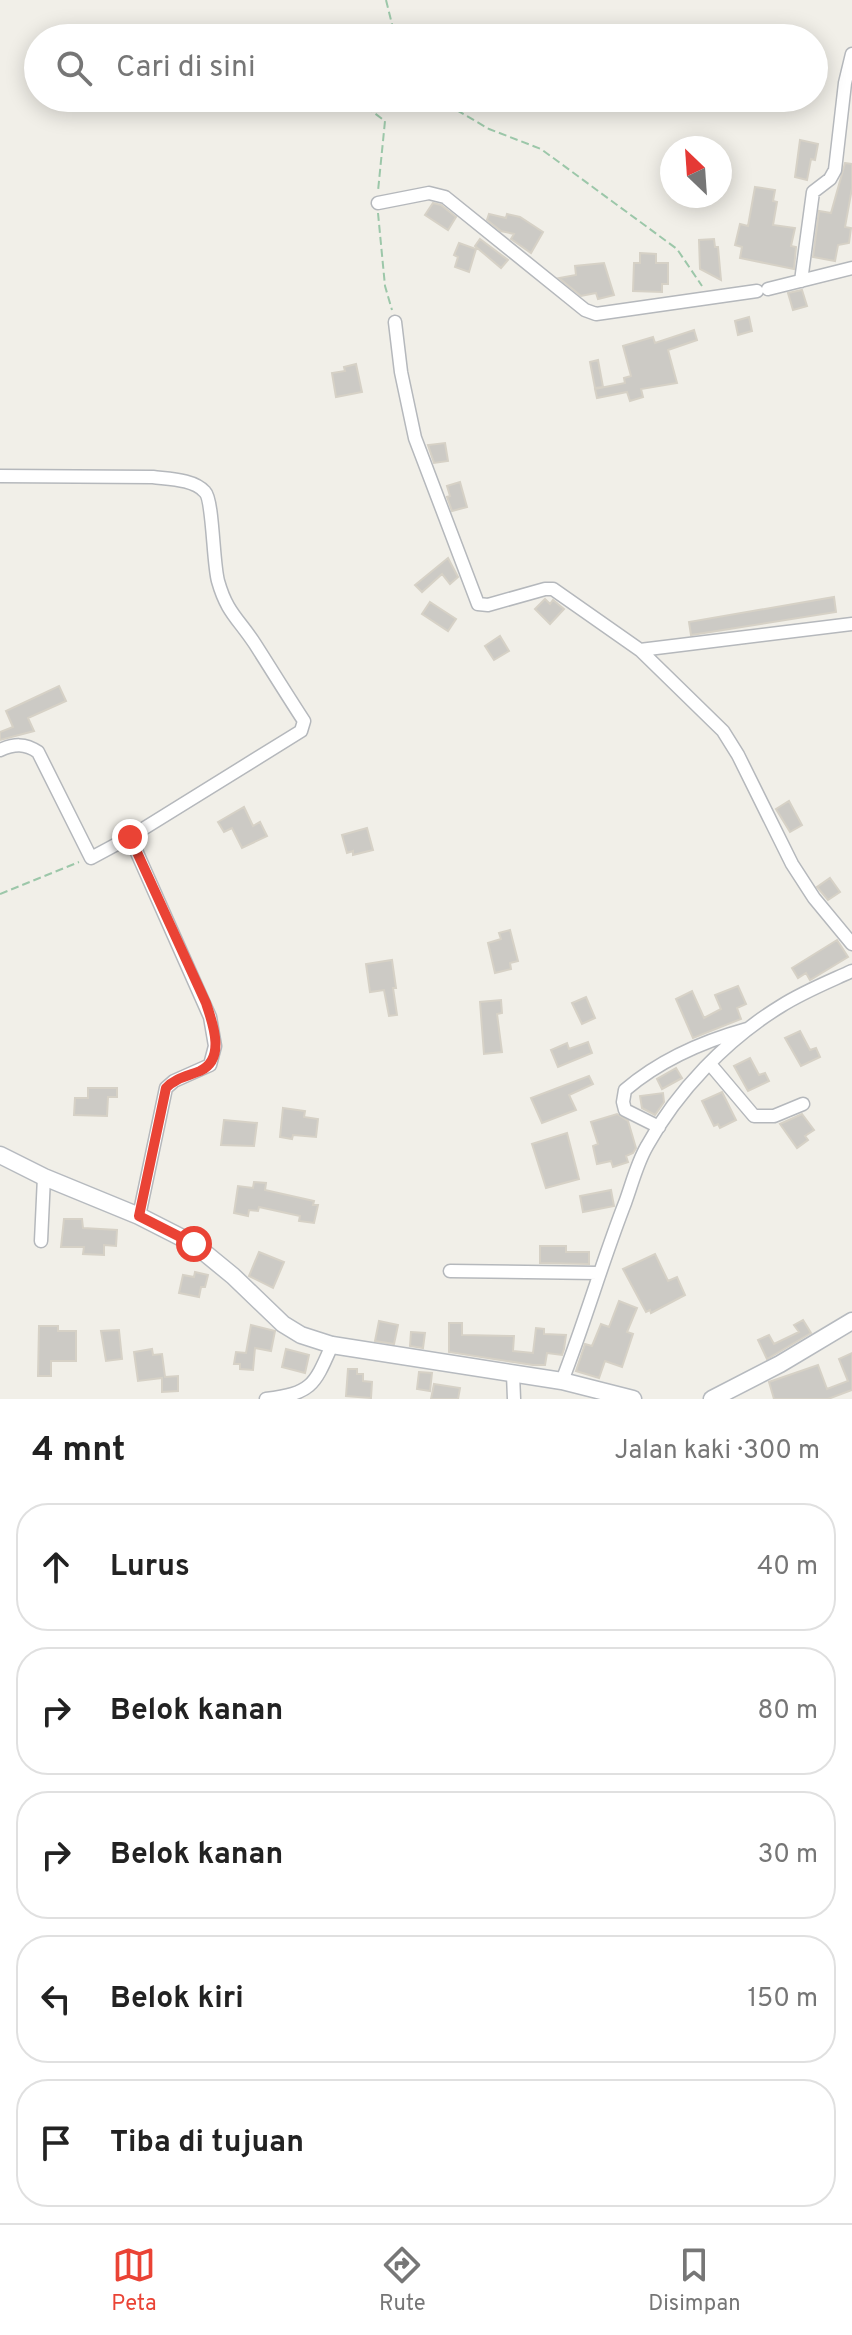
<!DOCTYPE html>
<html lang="id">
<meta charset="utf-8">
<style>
body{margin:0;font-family:Overpass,sans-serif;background:#f2f2f2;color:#222}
.compass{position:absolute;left:660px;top:136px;width:72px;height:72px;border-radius:50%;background:#fff;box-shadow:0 4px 20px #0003;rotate:335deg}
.stop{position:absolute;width:24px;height:24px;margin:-18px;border:6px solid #ea4335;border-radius:50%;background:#fff}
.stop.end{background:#ea4335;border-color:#fff;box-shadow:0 2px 8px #0008}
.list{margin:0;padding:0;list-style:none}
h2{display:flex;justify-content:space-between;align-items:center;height:104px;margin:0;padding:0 32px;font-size:34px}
h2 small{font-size:26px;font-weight:400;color:#767676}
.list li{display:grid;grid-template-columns:52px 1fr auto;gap:24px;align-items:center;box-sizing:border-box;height:128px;margin:0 16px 16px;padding:0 16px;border:2px solid #e0e0e0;border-radius:32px}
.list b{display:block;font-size:30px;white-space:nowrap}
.list em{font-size:26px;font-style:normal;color:#767676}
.icon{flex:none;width:44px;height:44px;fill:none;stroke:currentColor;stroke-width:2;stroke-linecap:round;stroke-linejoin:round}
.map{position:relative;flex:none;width:852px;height:1399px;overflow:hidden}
.search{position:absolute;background:#fff;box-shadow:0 4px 20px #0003;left:24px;right:24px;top:24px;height:88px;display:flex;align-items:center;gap:20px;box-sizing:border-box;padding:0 28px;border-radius:44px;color:#767676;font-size:30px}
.sheet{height:824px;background:#fff}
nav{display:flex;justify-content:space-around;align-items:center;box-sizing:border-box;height:112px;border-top:2px solid #e0e0e0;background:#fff;font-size:22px;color:#767676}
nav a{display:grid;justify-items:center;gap:4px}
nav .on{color:#ea4335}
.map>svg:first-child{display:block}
.building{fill:#cccac5;stroke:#d6d1c6;stroke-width:2}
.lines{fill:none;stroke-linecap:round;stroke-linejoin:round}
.street-casing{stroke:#b5b8bc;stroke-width:15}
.secondary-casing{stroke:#b6babf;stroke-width:19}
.path{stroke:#9cc7a9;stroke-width:2;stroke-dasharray:8 4;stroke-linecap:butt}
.street{stroke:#fff;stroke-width:12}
.secondary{stroke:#fff;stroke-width:16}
.route{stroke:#ea4335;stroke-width:10}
</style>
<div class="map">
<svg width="852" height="1399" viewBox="0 0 852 1399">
<rect width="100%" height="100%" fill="#f1efe8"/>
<path class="building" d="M800,140L818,144L815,160L811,159L807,180L795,177Z
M845,163L852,164V188L845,227L851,228L849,243L838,245L835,261L813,257L819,211L831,213Z
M755,187L775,190L773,201L777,202L773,225L795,228L791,246L796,247L794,269L740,258L742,247L735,245L740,224L748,226Z
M433,203L441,205L456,217L448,230L425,215Z
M489,214L506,218L507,214L520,217L543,232L531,253L511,239L514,234L501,231L487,220Z
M480,239L508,260L501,268L475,246Z
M714,239L715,247H718L721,280L700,269L699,240Z
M459,243L476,249L469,272L455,267L458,257L454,255Z
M640,253L656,254V263H668V284H662V292L633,291L634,263H640Z
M604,263L614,295L598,299L596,293L581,296L559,278L576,275L575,266Z
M802,290L807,306L793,310L788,293Z
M749,317L752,331L738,335L735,321Z
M694,330L697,340L668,350L677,383L641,389L643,397L630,401L627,392L597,398L595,389L625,383L624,378L631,376L623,346L653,337L655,343Z
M598,360L603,387L595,388L590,362Z
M356,364L362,392L336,397L332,373L345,371L344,367Z
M445,443L448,461L434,463L428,445Z
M460,482L467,507L452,511L447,497L450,496L447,486Z
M448,558L458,577L450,584L442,574L422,592L415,585Z
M834,597L836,612L691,635L689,622Z
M545,599L550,604L553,600L564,609L550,624L535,609Z
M430,602L456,619L448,631L422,614Z
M500,636L509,651L494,660L485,646Z
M59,686L66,701L28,718L34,731L0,740V732L13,727L6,711Z
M789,801L802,825L790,832L776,809Z
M244,807L253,826L260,822L267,836L242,848L232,828L224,832L218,822Z
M367,828L373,850L353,855V851L347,853L342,835Z
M830,878L840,892L828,900L817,887Z
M510,930L518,961L510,963L511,969L495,973L488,943L501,939L499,933Z
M837,940L848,957L810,980L806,973L798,978L792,968Z
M392,960L396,988H393L397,1015L389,1016L384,990L370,992L366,964Z
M738,986L746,1004L737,1008L741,1019L693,1038L676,999L692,991L704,1018L721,1009L715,995Z
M586,997L595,1018L582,1024L572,1003Z
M501,1000L502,1013L497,1014L502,1052L484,1054L480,1002Z
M800,1031L810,1050L816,1048L820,1057L801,1066L785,1038Z
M588,1042L592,1053L558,1067L551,1050L567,1043L569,1049Z
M750,1058L759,1075L765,1073L769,1081L748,1091L734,1066Z
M676,1068L682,1078L662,1089L657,1079Z
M589,1076L593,1084L569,1095L576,1110L542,1123L531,1098Z
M88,1088H117V1097H108L107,1116L74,1115L75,1098H88Z
M722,1092L736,1120L720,1128L718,1124L714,1126L702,1101Z
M663,1093L664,1102L655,1115L642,1108L640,1096Z
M283,1108L305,1111L304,1117L318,1119L316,1137L293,1135L292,1139L280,1137Z
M617,1114L628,1121L636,1148L633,1153L626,1156L628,1162L613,1167L611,1161L597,1164L593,1146L598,1144L591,1122Z
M802,1114L814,1130L805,1136L808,1140L797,1148L780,1124Z
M224,1120L257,1123L254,1146L221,1145Z
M567,1133L579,1179L546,1188L532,1144Z
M254,1182L266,1183L265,1190L314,1201L313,1205H318L314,1223L299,1221L300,1216L259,1207L258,1211L249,1210L248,1216L234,1213L238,1186L253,1188Z
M611,1190L614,1206L583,1212L580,1196Z
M64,1219H82L83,1228L117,1230L116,1246L104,1245V1255L83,1254L84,1247H61Z
M540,1246H566V1252H589V1264L540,1263Z
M259,1252L284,1262L273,1288L249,1276Z
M655,1254L668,1281L677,1277L685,1295L651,1313L650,1310L646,1312L623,1269Z
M195,1272L208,1275L205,1287H201L199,1297L179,1293L183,1275L194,1277Z
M619,1301L637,1308L627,1332L633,1334L622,1367L605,1361L599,1378L576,1371L585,1344L592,1346L601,1324L609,1327Z
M803,1320L811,1333L767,1359L758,1340L769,1335L774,1344L799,1332L794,1325Z
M379,1321L398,1325L394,1344L375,1341Z
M449,1323H462V1335L514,1336L513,1351L533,1353L536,1328L544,1329V1334L566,1335L564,1349L562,1355L547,1353L545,1365H533L449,1352Z
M251,1325L275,1331L271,1351L255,1348L253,1370L240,1369V1364H234L236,1352L246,1353Z
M39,1326H58V1331H76V1361H51V1376H38Z
M119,1330L122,1359L106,1361L101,1331Z
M411,1332L425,1333L423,1348L410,1346Z
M152,1349L153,1355L162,1354L165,1377L178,1376V1391L162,1392V1378L138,1381L134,1352Z
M286,1349L309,1355L305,1373L282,1367Z
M852,1353V1390L828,1399H774L769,1382L818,1365L827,1389L848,1381L839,1359Z
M348,1369H357V1374H363V1381L372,1382L371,1398L346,1396Z
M419,1372L432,1373L430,1391L417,1389Z
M434,1384L460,1388L458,1399H431Z"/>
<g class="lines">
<g class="street-casing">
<path id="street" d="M378,203L429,193L445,197L585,310L596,314L757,291
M801,281L813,192L830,179L835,170L845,83L852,54
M768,289L852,268
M395,322L401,372L415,438L478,604L488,605L545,589H553L640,650L723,731L738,755L792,864L814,898L852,944
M0,476L153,477C168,479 194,479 205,492C213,500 213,563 218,581C227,613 238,618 255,644C271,669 287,695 304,721L301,731L130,837
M640,650L852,624
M0,750C14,744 25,743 38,752L91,858L130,837L210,1017L215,1046L210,1065L174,1081L166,1088L139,1216
M710,1064L754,1116H774L803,1104
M659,1127L625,1110L623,1102L625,1090C660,1060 704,1041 747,1029
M41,1241L44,1177
M450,1271L598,1273
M513,1374L514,1399
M562,1381C585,1322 602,1262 625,1203C632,1184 637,1163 647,1146C677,1091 727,1039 781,1006C803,992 828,982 852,971
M266,1399C312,1393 314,1386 332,1345"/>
</g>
<g class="secondary-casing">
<path id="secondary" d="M0,1155L44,1177L139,1216L194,1244L233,1276L283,1324L301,1335L332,1345L562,1381L633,1399
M712,1399L780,1364L852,1321"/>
</g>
<path class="path" d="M386,0L392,24L388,38
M364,98L361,103L385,121L378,191
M436,98L489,129L541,149L677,249L702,286
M378,213L385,286L392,310
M0,894L79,862"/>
<use href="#street" class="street"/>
<use href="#secondary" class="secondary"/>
</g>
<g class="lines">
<path class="route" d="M130,837L206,1003C213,1024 226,1059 200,1071C188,1076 175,1078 166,1088L139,1216L194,1244"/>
</g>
</svg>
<svg class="compass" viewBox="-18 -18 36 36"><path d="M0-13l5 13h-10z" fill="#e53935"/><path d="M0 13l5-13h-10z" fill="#767676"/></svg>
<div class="stop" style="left:194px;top:1244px"></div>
<div class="stop end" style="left:130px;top:837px"></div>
<div class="search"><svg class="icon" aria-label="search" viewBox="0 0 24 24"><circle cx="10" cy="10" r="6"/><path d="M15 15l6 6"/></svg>Cari di sini</div>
</div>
<section class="sheet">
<h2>4 mnt<small>Jalan kaki · 300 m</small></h2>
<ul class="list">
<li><svg class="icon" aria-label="ahead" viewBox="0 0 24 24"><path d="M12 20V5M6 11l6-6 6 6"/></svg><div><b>Lurus</b></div><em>40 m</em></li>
<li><svg class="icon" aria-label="right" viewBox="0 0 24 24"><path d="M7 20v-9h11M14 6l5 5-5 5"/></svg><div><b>Belok kanan</b></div><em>80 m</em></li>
<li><svg class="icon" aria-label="right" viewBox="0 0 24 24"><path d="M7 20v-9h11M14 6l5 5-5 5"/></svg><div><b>Belok kanan</b></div><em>30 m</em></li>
<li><svg class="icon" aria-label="left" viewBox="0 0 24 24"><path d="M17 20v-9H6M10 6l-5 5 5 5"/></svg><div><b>Belok kiri</b></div><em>150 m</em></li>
<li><svg class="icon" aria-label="arrive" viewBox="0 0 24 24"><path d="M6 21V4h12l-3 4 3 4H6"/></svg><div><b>Tiba di tujuan</b></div></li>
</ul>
</section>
<nav>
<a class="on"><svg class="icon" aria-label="map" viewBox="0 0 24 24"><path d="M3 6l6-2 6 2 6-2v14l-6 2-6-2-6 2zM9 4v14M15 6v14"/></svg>Peta</a>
<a><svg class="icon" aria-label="directions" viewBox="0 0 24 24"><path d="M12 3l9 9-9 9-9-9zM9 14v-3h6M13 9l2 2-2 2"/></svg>Rute</a>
<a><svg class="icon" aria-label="saved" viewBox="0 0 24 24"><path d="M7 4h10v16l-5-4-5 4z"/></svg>Disimpan</a>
</nav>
